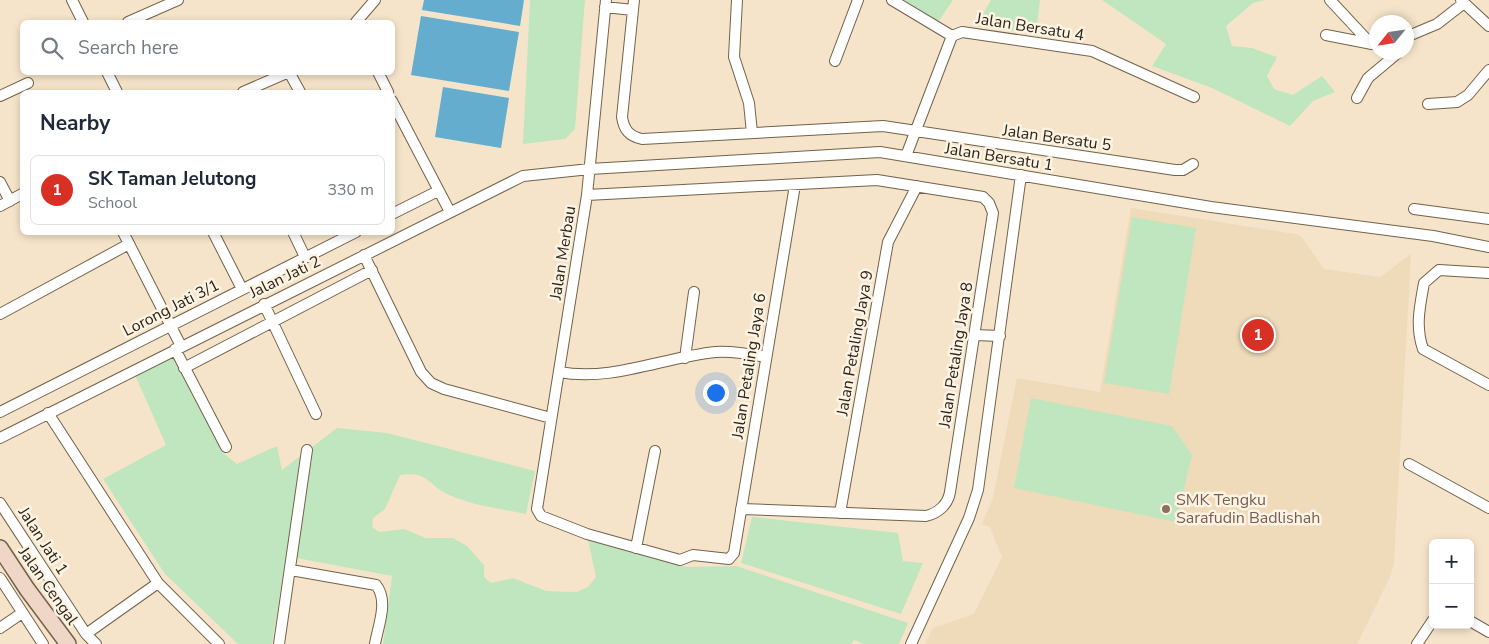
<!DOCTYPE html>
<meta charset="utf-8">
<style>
body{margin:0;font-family:"Nunito Sans",sans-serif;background:#f2f2f3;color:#1f2937}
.controls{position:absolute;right:15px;bottom:15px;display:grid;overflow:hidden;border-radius:8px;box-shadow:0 2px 8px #0003}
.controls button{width:45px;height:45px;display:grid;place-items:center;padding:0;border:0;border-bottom:1px solid #e0e1e3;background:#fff;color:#1f2937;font:25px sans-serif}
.compass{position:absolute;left:1369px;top:15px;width:45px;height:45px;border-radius:50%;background:#fff;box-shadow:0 2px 8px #0003;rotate:240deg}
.you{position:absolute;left:715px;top:392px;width:18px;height:18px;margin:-12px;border:4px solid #fff;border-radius:50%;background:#1a73e8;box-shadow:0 0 0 8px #1a73e833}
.badge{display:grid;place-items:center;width:32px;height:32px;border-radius:50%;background:#d93025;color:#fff;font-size:16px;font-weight:700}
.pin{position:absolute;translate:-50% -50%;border:2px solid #fff;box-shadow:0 1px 5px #0006}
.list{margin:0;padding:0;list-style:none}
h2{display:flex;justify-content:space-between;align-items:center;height:65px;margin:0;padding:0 20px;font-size:21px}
h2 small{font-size:16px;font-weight:400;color:#747a83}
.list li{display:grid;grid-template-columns:32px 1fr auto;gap:15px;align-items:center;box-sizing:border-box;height:70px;margin:0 10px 10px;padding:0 10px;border:1px solid #e0e1e3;border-radius:8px}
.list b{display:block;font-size:19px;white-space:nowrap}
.list p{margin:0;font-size:16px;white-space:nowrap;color:#747a83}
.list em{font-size:16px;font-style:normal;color:#747a83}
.icon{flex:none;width:28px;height:28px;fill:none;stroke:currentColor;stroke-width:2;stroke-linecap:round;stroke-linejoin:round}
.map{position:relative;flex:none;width:1489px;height:644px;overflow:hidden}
.search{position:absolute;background:#fff;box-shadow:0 2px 8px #0003;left:20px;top:20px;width:375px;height:55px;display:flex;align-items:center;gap:12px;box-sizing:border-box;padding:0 18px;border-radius:8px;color:#747a83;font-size:19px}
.panel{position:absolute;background:#fff;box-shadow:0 2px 8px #0003;left:20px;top:90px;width:375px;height:145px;border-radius:8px}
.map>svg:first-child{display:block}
.built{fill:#efdab9}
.green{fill:#c0e6bf}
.water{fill:#64adce}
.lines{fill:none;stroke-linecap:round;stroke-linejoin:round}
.street-casing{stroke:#71624a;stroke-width:12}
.secondary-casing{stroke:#71624a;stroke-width:18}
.street{stroke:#fff;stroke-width:10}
.secondary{stroke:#efd6c7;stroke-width:15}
.education-dot{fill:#8d6e63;stroke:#fdf3e3;stroke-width:2}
.labels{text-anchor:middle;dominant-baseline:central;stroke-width:5;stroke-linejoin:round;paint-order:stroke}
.street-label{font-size:16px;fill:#2b241b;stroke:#fdf3e3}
.education-label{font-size:16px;fill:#785e54;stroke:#fdf3e3;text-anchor:start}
</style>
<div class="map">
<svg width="1489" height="644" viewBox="0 0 1489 644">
<rect width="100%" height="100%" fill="#f6e4ca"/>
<path class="built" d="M1131,208L1295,234L1301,236L1324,269L1380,277L1411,254L1394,563L1390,577L1357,644H925L933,628L974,614L1002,557L990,527L982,524L993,498L1017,378L1100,392Z"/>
<path class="green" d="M530,0H585L575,129L565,139L523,144Z
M903,0H953L938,22Z
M991,0H1040L1036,33L976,26Z
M1102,0H1265L1253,3L1226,26L1232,46L1252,48L1277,57L1267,76L1274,89L1293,95L1322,76L1335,92L1313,101L1290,126L1212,88L1152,66L1166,44Z
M1132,217L1196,228L1169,394L1104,383Z
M174,355L223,453L237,464L277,446L282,470L337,428L387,433L535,471L526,514C501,509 470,505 447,494C426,483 428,471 400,475L385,509L373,518L372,527L379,532L404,529L426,538H453L467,546L484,565V577L491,583L513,578L546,591L577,592L588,587L596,577L588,540L687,567L736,566L908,623L899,644H864L854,640L851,644H383L392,576L286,556L272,644H238L165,574L103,479L166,445L135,375Z
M1031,398L1172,426L1192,455L1176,522L1014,488Z
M752,517L898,533L903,561L923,563L901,614L741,563Z"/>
<path class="water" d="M424,0H524L520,26L422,10Z
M421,16L519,32L509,91L411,75Z
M443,87L509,98L501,148L435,137Z"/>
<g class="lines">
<g class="street-casing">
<path id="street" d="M72,0L83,22
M606,0L587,195L537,509L541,516L587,534L680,560L693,555L729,559L734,553L795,185
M634,0L622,117C624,130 629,136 642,139L883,126L1175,170H1183L1193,164
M737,0L734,57L749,103L752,133
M892,0L952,36
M1330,0L1371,44
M1461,0L1489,26
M605,7L633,10
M128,22L178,0
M356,22L375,0
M1326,35L1372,44
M1406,37L1437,24L1464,3
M835,61L858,0
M107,72L117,92
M289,72L300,92
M378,72L388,92
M243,92L289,72
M0,96L28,83
M1357,98L1368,78L1399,52
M392,101L450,212
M1428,104L1457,102L1468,95L1489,70
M906,156L952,36L962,32L1092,51L1194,97
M0,182L10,201
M587,195L877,180L983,197L989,203L993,213L950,492C948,504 939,513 926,516L741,509
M0,206L22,194
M1414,209L1489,219
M392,214L438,191
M123,232L181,346
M213,232L242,289
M293,232L305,257
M364,255L421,372L431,383L444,389L551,418
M1489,273L1439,270L1424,283C1420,306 1415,326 1423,349L1489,385
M264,304L316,414
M0,314L129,244
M975,335L1000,336
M175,349L226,447
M685,358L694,292
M184,368L372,270
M559,372C612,382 664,357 716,352C733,351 750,354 766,357
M0,412L356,232
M48,413L158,583L219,644
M0,438L523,176L590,169L880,152L1211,207L1433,236L1489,247
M1409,464L1489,508
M0,503L86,634L96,644
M840,513L888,242L917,186
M636,548L655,451
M291,570L376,585C389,601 378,626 375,644
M0,578L43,644
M1470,621L1489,632
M0,628L22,613
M86,634L158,583
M279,644L307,450
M911,644L969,518L978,490L1021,175
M1417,644L1433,620"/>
</g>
<g class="secondary-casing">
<path id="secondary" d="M0,548L27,589L68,644"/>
</g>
<use href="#street" class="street"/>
<use href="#secondary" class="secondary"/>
</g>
<circle class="education-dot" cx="1166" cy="509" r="5"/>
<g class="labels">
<g class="street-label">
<text transform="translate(1030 27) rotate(9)">Jalan Bersatu 4</text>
<text transform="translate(1057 138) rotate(8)">Jalan Bersatu 5</text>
<text transform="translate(999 157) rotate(9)">Jalan Bersatu 1</text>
<text transform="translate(563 253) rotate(-81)">Jalan Merbau</text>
<text transform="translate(285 277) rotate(-26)">Jalan Jati 2</text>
<text transform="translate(171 308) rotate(-27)">Lorong Jati 3/1</text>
<text transform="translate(855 343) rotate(-80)">Jalan Petaling Jaya 9</text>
<text transform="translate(956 355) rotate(-81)">Jalan Petaling Jaya 8</text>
<text transform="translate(749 366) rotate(-81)">Jalan Petaling Jaya 6</text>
<text transform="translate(43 541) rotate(57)">Jalan Jati 1</text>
<text transform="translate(48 586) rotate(55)">Jalan Cengal</text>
</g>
<g class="education-label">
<text x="1176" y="500">SMK Tengku<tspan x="1176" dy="18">Sarafudin Badlishah</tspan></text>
</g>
</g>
</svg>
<div class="controls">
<button>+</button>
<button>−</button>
</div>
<svg class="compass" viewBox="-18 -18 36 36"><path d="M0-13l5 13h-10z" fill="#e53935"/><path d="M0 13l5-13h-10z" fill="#747a83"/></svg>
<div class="you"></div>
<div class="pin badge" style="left:1258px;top:335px">1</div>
<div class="search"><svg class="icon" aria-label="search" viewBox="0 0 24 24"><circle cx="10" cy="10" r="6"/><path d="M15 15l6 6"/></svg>Search here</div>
<section class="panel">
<h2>Nearby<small></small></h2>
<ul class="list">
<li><span class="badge">1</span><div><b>SK Taman Jelutong</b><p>School</p></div><em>330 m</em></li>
</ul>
</section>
</div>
